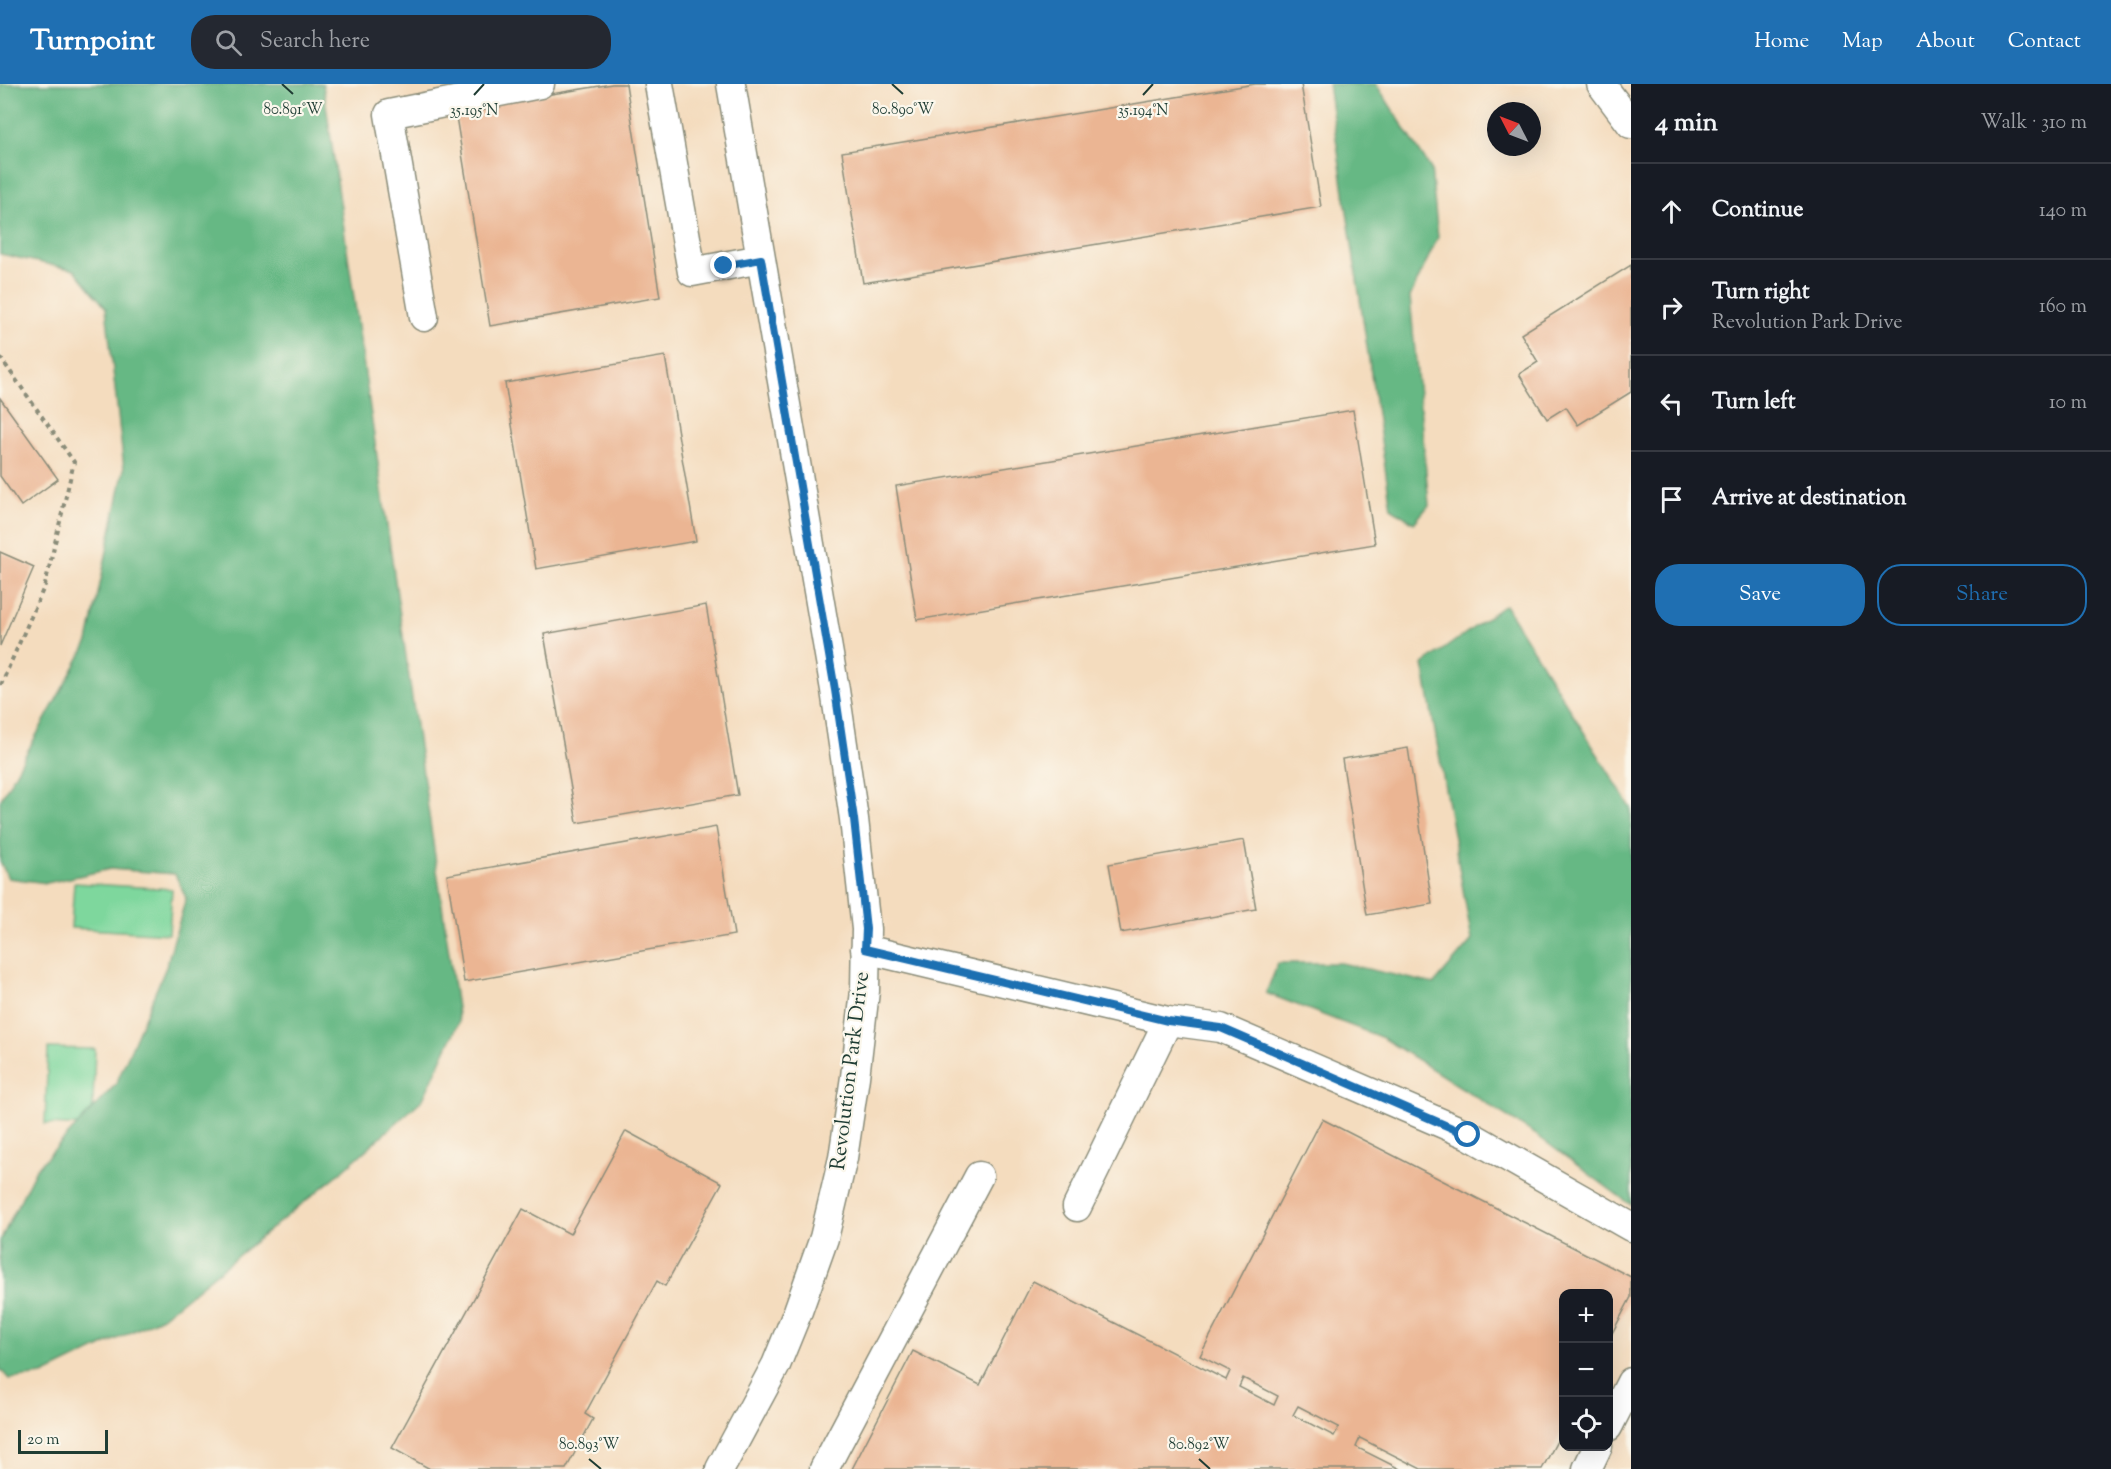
<!DOCTYPE html>
<meta charset="utf-8">
<style>
body{margin:0;font-family:"Sorts Mill Goudy",serif;background:#242831;color:#f1f3f6}
.controls{position:absolute;right:18px;bottom:18px;display:grid;overflow:hidden;border-radius:12px;box-shadow:0 6px 24px #0002}
.controls button{width:54px;height:54px;display:grid;place-items:center;padding:0;border:0;border-bottom:2px solid #363941;background:#171b24;color:#f1f3f6;font:30px sans-serif}
.compass{position:absolute;left:1487px;top:18px;width:54px;height:54px;border-radius:50%;background:#171b24;box-shadow:0 6px 24px #0002;rotate:312deg}
.scale{position:absolute;left:18px;bottom:15px;width:90px;box-sizing:border-box;padding-left:6px;border:3px solid #1f3d34;border-top:0;font-size:16px;line-height:21px;white-space:nowrap;color:#1f3d34;-webkit-text-stroke:4px #fbf7ec;paint-order:stroke}
.stop{position:absolute;width:18px;height:18px;margin:-14px;border:4px solid #1f6fb2;border-radius:50%;background:#fff}
.stop.end{background:#1f6fb2;border-color:#fff;box-shadow:0 2px 6px #0008}
.list{margin:0;padding:0;list-style:none}
h2{display:flex;justify-content:space-between;align-items:center;height:78px;margin:0;padding:0 24px;font-size:26px}
h2 small{font-size:20px;font-weight:400;color:#9ea1a6}
.list li{display:grid;grid-template-columns:39px 1fr auto;gap:18px;align-items:center;box-sizing:border-box;height:96px;padding:0 24px;border-top:2px solid #363941}
.list b{display:block;font-size:22px;white-space:nowrap}
.list p{margin:0;font-size:20px;white-space:nowrap;color:#9ea1a6}
.list em{font-size:20px;font-style:normal;color:#9ea1a6}
.actions{display:flex;gap:12px;padding:18px 24px}
.actions a{flex:1;padding:14px 0;border:2px solid #1f6fb2;border-radius:24px;text-align:center;font-size:21px;color:#1f6fb2}
.actions .main{background:#1f6fb2;color:#fff}
.icon{flex:none;width:33px;height:33px;fill:none;stroke:currentColor;stroke-width:2;stroke-linecap:round;stroke-linejoin:round}
.map{position:relative;flex:none;width:1631px;height:1385px;overflow:hidden}
header{display:flex;align-items:center;gap:36px;box-sizing:border-box;height:84px;padding:0 30px;background:#1f6fb2;color:#fff}
header strong{font-size:28px}
nav{display:flex;gap:33px;margin-inline-start:auto;font-size:21px}
.search{width:420px;height:54px;background:#242831;display:flex;align-items:center;gap:15px;box-sizing:border-box;padding:0 21px;border-radius:24px;color:#9ea1a6;font-size:22px}
main{display:flex}
aside{flex:1;background:#171b24}
.map>svg:first-child{display:block}
.green{fill:#7ed79d;stroke:#4e8a68;stroke-width:1.5}
.forest{fill:#66b884;stroke:#427a5c;stroke-width:1.5}
.building{fill:#ebb593;fill-rule:evenodd}
.lines{fill:none;stroke-linecap:round;stroke-linejoin:round}
.minor-casing{stroke:#8a8c79;stroke-width:31}
.path{stroke:#8a8c79;stroke-width:4;stroke-dasharray:4.5 4.5;stroke-linecap:butt}
.minor{stroke:#fff;stroke-width:28}
.route{stroke:#1f6fb2;stroke-width:8}
.ticks{fill:none;stroke:#1f3d34;stroke-width:2}
.labels{text-anchor:middle;dominant-baseline:central;stroke-width:4.5;stroke-linejoin:round;paint-order:stroke}
.street-label{font-size:21px;fill:#1f3d34;stroke:#fbf7ec}
.ticks-label{font-size:15px;text-anchor:middle;fill:#1f3d34;stroke:#fbf7ec;stroke-width:4.5;stroke-linejoin:round;paint-order:stroke}
</style>
<header>
<strong>Turnpoint</strong>
<div class="search"><svg class="icon" aria-label="search" viewBox="0 0 24 24"><circle cx="10" cy="10" r="6"/><path d="M15 15l6 6"/></svg>Search here</div>
<nav><a>Home</a><a>Map</a><a>About</a><a>Contact</a></nav>
</header>
<main>
<div class="map">
<svg width="1631" height="1385" viewBox="0 0 1631 1385">
<rect width="100%" height="100%" fill="#fbf7ec"/>
<filter id="ink" filterUnits="userSpaceOnUse"><feTurbulence type="fractalNoise" baseFrequency=".0167" numOctaves="2"/><feDisplacementMap in="SourceGraphic" scale="12" xChannelSelector="R" yChannelSelector="G"/><feConvolveMatrix kernelMatrix="1 2 1 2 8 2 1 2 1" color-interpolation-filters="sRGB"/></filter>
<filter id="wash" filterUnits="userSpaceOnUse"><feTurbulence type="fractalNoise" baseFrequency=".008" numOctaves="4" result="noise"/><feDisplacementMap in="SourceGraphic" scale="24" xChannelSelector="R" yChannelSelector="G"/><feGaussianBlur stdDeviation="1.35" result="paint"/><feColorMatrix in="noise" values="0 0 0 0 0 0 0 0 0 0 0 0 0 0 0 0 0 1.4 0 .05"/><feComposite in="paint" operator="in"/></filter>
<g filter="url(#wash)">
<rect width="100%" height="100%" fill="#f4dcbe"/>
<path class="green" d="M74,799L172,805L169,850L71,844Z
M48,964L95,965L92,1042L45,1040Z"/>
<path class="forest" d="M0,0H323L459,938L423,1015L340,1089L162,1233L43,1291L9,1295L0,1285V1157L36,1085L116,1000L166,883L186,814L175,790L110,785L47,799L8,794L0,777V717L88,558L124,385L106,224L75,186L0,170Z
M1328,0H1376L1431,85L1438,153L1410,213L1429,421L1414,439L1391,424Z
M1505,521L1631,724V1121L1535,1050L1383,954L1266,909L1278,879H1341L1434,900L1472,856L1423,580Z"/>
<g id="blocks">
<path class="building" d="M612,0H626L660,213L490,242L455,26Z
M1255,0H1301L1321,123L863,199L842,68Z
M1631,181V308L1578,341L1566,323L1547,335L1519,290L1538,278L1521,250Z
M665,272L696,457L536,485L505,299Z
M0,314L58,395L21,422L0,392Z
M1353,326L1375,460L917,536L896,402Z
M0,468L34,483L0,562Z
M706,521L738,711L577,739L544,550Z
M1408,664L1432,820L1367,831L1342,675Z
M716,743L734,851L464,898L447,791Z
M1244,756L1256,825L1121,849L1109,780Z
M1322,1035L1631,1193V1213L1608,1257V1210H1564V1344L1542,1385H1421L1360,1354L1356,1363L1400,1385H852L913,1267L980,1301L1033,1197L1226,1296L1230,1287L1200,1272ZM1243,1294L1278,1312L1274,1321L1239,1303ZM1298,1322L1339,1343L1334,1352L1293,1331Z
M626,1047L722,1099L665,1202L657,1197L585,1330L593,1335L566,1385H430L392,1364L523,1125L570,1150Z"/>
</g>
</g>
<g filter="url(#ink)">
<use href="#blocks" fill-opacity="0" stroke="#8a8c79" stroke-width="1.5"/>
<g class="lines">
<g class="minor-casing">
<path id="minor" d="M659,0L692,188L761,175
M1601,0L1631,40
M424,233L389,30L540,0
M865,865L1168,937L1077,1123
M1168,937L1221,944L1469,1051L1631,1143
M1608,1343L1631,1298
M720,1385L776,1281L798,1227L824,1154L843,1074L855,993L865,907L866,845L854,735L835,606L731,0
M824,1385L979,1092
M1587,1385L1598,1362"/>
</g>
<path class="path" d="M0,273L74,378L45,501L0,603"/>
<use href="#minor" class="minor"/>
</g>
</g>
<g class="lines" filter="url(#ink)">
<path class="route" d="M724,182L761,175L835,606L854,735L866,845L865,865L1168,937L1221,944L1468,1051"/>
</g>
<path class="ticks" d="M282,0L293,10M892,0L903,10M474,11L484,0M1143,11L1153,0M589,1375L601,1385M1199,1375L1210,1385"/>
<g class="labels">
<g class="street-label">
<text transform="translate(851 987) rotate(-83)">Revolution Park Drive</text>
</g>
</g>
<g class="ticks-label">
<text x="293" y="30">80.891°W</text>
<text x="903" y="30">80.890°W</text>
<text x="474" y="31">35.195°N</text>
<text x="1143" y="31">35.194°N</text>
<text x="589" y="1365">80.893°W</text>
<text x="1199" y="1365">80.892°W</text>
</g>
</svg>
<div class="controls">
<button>+</button>
<button>−</button>
<button><svg class="icon" aria-label="locate" viewBox="0 0 24 24"><circle cx="12" cy="12" r="6"/><path d="M12 2v4M12 18v4M2 12h4M18 12h4"/></svg></button>
</div>
<svg class="compass" viewBox="-18 -18 36 36"><path d="M0-13l5 13h-10z" fill="#e53935"/><path d="M0 13l5-13h-10z" fill="#9ea1a6"/></svg>
<div class="scale">20 m</div>
<div class="stop" style="left:1468px;top:1051px"></div>
<div class="stop end" style="left:724px;top:182px"></div>
</div>
<aside>
<h2>4 min<small>Walk · 310 m</small></h2>
<ul class="list">
<li><svg class="icon" aria-label="ahead" viewBox="0 0 24 24"><path d="M12 20V5M6 11l6-6 6 6"/></svg><div><b>Continue</b></div><em>140 m</em></li>
<li><svg class="icon" aria-label="right" viewBox="0 0 24 24"><path d="M7 20v-9h11M14 6l5 5-5 5"/></svg><div><b>Turn right</b><p>Revolution Park Drive</p></div><em>160 m</em></li>
<li><svg class="icon" aria-label="left" viewBox="0 0 24 24"><path d="M17 20v-9H6M10 6l-5 5 5 5"/></svg><div><b>Turn left</b></div><em>10 m</em></li>
<li><svg class="icon" aria-label="arrive" viewBox="0 0 24 24"><path d="M6 21V4h12l-3 4 3 4H6"/></svg><div><b>Arrive at destination</b></div></li>
</ul>
<div class="actions"><a class="main">Save</a><a>Share</a></div>
</aside>
</main>
